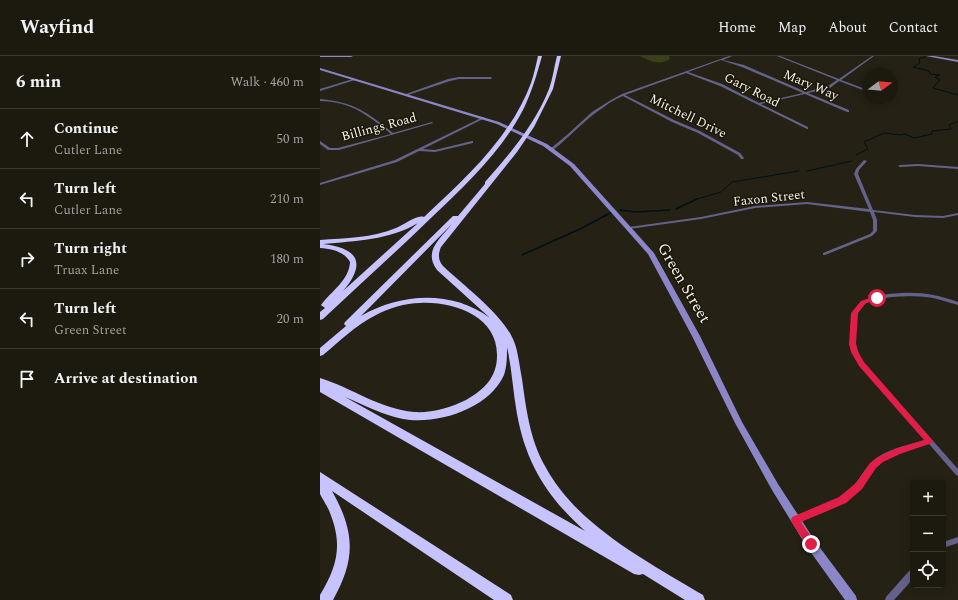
<!DOCTYPE html>
<meta charset="utf-8">
<style>
body{margin:0;font-family:Spectral,serif;background:#29261d;color:#f1f3f6}
.controls{position:absolute;right:12px;bottom:12px;display:grid;overflow:hidden;border-radius:6px;box-shadow:0 2px 10px #0003}
.controls button{width:36px;height:36px;display:grid;place-items:center;padding:0;border:0;border-bottom:1px solid #3a382f;background:#1c190f;color:#f1f3f6;font:20px sans-serif}
.compass{position:absolute;left:542px;top:12px;width:36px;height:36px;border-radius:50%;background:#1c190f;box-shadow:0 2px 10px #0003;rotate:74deg}
.stop{position:absolute;width:12px;height:12px;margin:-9px;border:3px solid #e11d48;border-radius:50%;background:#fff}
.stop.end{background:#e11d48;border-color:#fff;box-shadow:0 1px 4px #0008}
.list{margin:0;padding:0;list-style:none}
h2{display:flex;justify-content:space-between;align-items:center;height:52px;margin:0;padding:0 16px;font-size:17px}
h2 small{font-size:13px;font-weight:400;color:#a0a09e}
.list li{display:grid;grid-template-columns:26px 1fr auto;gap:12px;align-items:center;box-sizing:border-box;height:60px;padding:0 16px;border-top:1px solid #3a382f}
.list b{display:block;font-size:15px;white-space:nowrap}
.list p{margin:0;font-size:13px;white-space:nowrap;color:#a0a09e}
.list em{font-size:13px;font-style:normal;color:#a0a09e}
.icon{flex:none;width:22px;height:22px;fill:none;stroke:currentColor;stroke-width:2;stroke-linecap:round;stroke-linejoin:round}
.map{position:relative;flex:none;width:638px;height:544px;overflow:hidden}
header{display:flex;align-items:center;gap:24px;box-sizing:border-box;height:56px;padding:0 20px;background:#1c190f;border-bottom:1px solid #3a382f}
header strong{font-size:19px}
nav{display:flex;gap:22px;margin-inline-start:auto;font-size:14px}
main{display:flex}
aside{flex:1;background:#1c190f}
.map>svg:first-child{display:block}
.green{fill:#3a4115}
.lines{fill:none;stroke-linecap:round;stroke-linejoin:round}
.stream-far1{stroke:#001017;stroke-width:1}
.stream{stroke:#001017;stroke-width:1.5}
.minor{fill:#64628a;fill-rule:evenodd}
.secondary{fill:#8b86c7;fill-rule:evenodd}
.motorway{fill:#c6c3ff;fill-rule:evenodd}
.route{fill:#e11d48}
.labels{text-anchor:middle;dominant-baseline:central;stroke-width:3;stroke-linejoin:round;paint-order:stroke}
.far-street-label{font-size:13px;fill:#f4f2e9;stroke:#1b180b}
.street-label{font-size:16px;fill:#f4f2e9;stroke:#1b180b}
</style>
<header>
<strong>Wayfind</strong>
<nav><a>Home</a><a>Map</a><a>About</a><a>Contact</a></nav>
</header>
<main>
<aside>
<h2>6 min<small>Walk · 460 m</small></h2>
<ul class="list">
<li><svg class="icon" aria-label="ahead" viewBox="0 0 24 24"><path d="M12 20V5M6 11l6-6 6 6"/></svg><div><b>Continue</b><p>Cutler Lane</p></div><em>50 m</em></li>
<li><svg class="icon" aria-label="left" viewBox="0 0 24 24"><path d="M17 20v-9H6M10 6l-5 5 5 5"/></svg><div><b>Turn left</b><p>Cutler Lane</p></div><em>210 m</em></li>
<li><svg class="icon" aria-label="right" viewBox="0 0 24 24"><path d="M7 20v-9h11M14 6l5 5-5 5"/></svg><div><b>Turn right</b><p>Truax Lane</p></div><em>180 m</em></li>
<li><svg class="icon" aria-label="left" viewBox="0 0 24 24"><path d="M17 20v-9H6M10 6l-5 5 5 5"/></svg><div><b>Turn left</b><p>Green Street</p></div><em>20 m</em></li>
<li><svg class="icon" aria-label="arrive" viewBox="0 0 24 24"><path d="M6 21V4h12l-3 4 3 4H6"/></svg><div><b>Arrive at destination</b></div></li>
</ul>
</aside>
<div class="map">
<svg width="638" height="544" viewBox="0 0 638 544">
<rect width="100%" height="100%" fill="#252114"/>
<path class="green" d="M320,0H349L350,3C339,10 330,5 320,0Z"/>
<g class="lines">
<path class="stream-far1" d="M605,1L599,3L600,7L593,11L609,15L610,18L620,19L615,21L620,24L613,32L638,39
M536,99L548,93L544,86L564,77L580,79L585,78L594,82L612,78V75L631,73L629,69L638,65
M487,115L532,105
M374,144L401,136L412,126L479,115"/>
<path class="stream" d="M356,153L377,143
M300,154L316,156L350,154
M202,199L260,173L292,156"/>
<path class="minor" d="M409,0H412L403,4L424,9L486,36L508,30L517,24L457,0H460L519,23L552,0H554L521,24L548,34V36L519,25L510,32L488,37L529,54V56H527L485,38L441,48L488,71V73H487L400,30L366,17L305,39L354,64L380,75L420,97L424,102L423,103H421L418,99L378,77L352,66L303,40C296,43 290,46 284,51C265,63 251,80 233,94L230,93L248,78L272,56L291,44L302,38ZM401,4L422,11L483,37L439,47L402,28L368,16Z
M139,21H171L172,22L171,23H139L130,25L88,39L86,38L128,23Z
M33,23L35,24L0,35V33Z
M566,42H569L570,43L569,44Z
M0,43C34,46 47,56 73,77L112,66L113,67L19,94H8L0,88V85L10,92H18L71,78C56,66 41,53 22,48C15,46 7,45 0,45Z
M163,61L165,62L103,93L115,94L152,85H153V87L115,96L99,95L77,106L0,129V127L75,104Z
M544,104L547,105L539,114L538,118L553,154L595,159L623,160L638,157V159L623,162L595,161L554,156L557,164V175L552,180L505,199H503V197L550,178L553,175V164L550,156L487,148L435,152L381,163L309,173L307,172L309,171L381,161L435,150L487,146L549,153L534,118L536,113Z
M598,108L638,111V113L598,110L580,111L578,110L580,109Z
M581,237C602,236 618,239 638,246V249C627,246 617,242 606,241C591,239 550,240 541,251C537,256 537,263 536,269C534,284 536,294 544,307L638,413V420L636,419L609,388C591,393 570,397 556,411C546,420 541,433 531,441C515,454 494,460 475,467L473,466L472,464L473,462C491,455 510,449 526,437C536,430 541,418 549,409C563,393 586,390 605,384L540,309C537,304 533,299 532,293C528,280 530,253 541,246C552,239 568,238 581,237Z
M638,481V487L623,492V486Z
M593,513V523L574,544H565L566,541L590,514Z"/>
<path class="secondary" d="M0,0H33L31,1H0Z
M606,0H614L638,4V6Z
M0,12L179,66L227,88L254,108L334,197L380,280L422,366L458,428L495,485L536,540L537,544H525L487,491L452,434L415,367L372,280L328,198L250,110L223,90L177,68L0,14Z"/>
<path class="motorway" d="M218,0H222C217,18 212,35 204,52C183,94 146,129 112,161C76,196 39,229 3,263L0,264V256L5,252L1,249C11,235 29,225 30,206C24,195 11,193 0,192V184C25,182 53,182 76,172C84,169 97,158 104,161C145,123 191,81 211,27C214,18 216,9 218,0ZM98,167L23,235C47,207 38,192 3,188C35,185 70,184 98,167Z
M237,0H241L233,33L214,71L197,96L121,191C118,198 118,204 123,210C144,230 177,254 191,279C198,291 199,308 202,323C206,352 210,384 225,410C256,469 328,506 383,539L385,544H365L323,518L319,519L314,518L0,336V322C32,332 60,353 94,356C112,357 130,352 146,344C164,334 177,321 177,300C178,260 133,245 100,247C85,247 69,252 56,259C36,269 20,285 3,299L0,300V292L26,270L24,268L25,266L133,160H138L165,128V126C190,98 215,68 229,33C233,22 234,11 237,0ZM132,168C120,183 103,195 117,214L170,262C132,234 81,237 41,260ZM187,291C192,313 193,336 197,358C206,408 228,442 265,475L25,341C44,349 63,359 83,363C117,369 169,353 184,319C187,310 187,301 187,291Z
M0,416L191,539L193,544H174L12,435C35,476 36,503 13,544H0V539C17,511 23,489 10,457C8,451 3,444 0,438C0,432 0,422 0,416Z"/>
</g>
<path class="route" d="M557,240L560,242L559,243L546,247L538,257L536,288L538,296L544,306L613,385L612,387L580,398L563,406L556,412L542,433L526,447L481,466L496,488L495,491L491,493L488,491L472,467L471,464L472,461L519,441L536,427L550,407L558,401L575,393L604,384L539,310L531,296L529,288L531,257L541,245Z"/>
<g class="labels">
<g class="far-street-label">
<text transform="translate(491 29) rotate(23)">Mary Way</text>
<text transform="translate(432 34) rotate(27)">Gary Road</text>
<text transform="translate(368 60) rotate(26)">Mitchell Drive</text>
<text transform="translate(59 71) rotate(-15)">Billings Road</text>
<text transform="translate(449 142) rotate(-6)">Faxon Street</text>
</g>
<g class="street-label">
<text transform="translate(364 227) rotate(60)">Green Street</text>
</g>
</g>
</svg>
<div class="controls">
<button>+</button>
<button>−</button>
<button><svg class="icon" aria-label="locate" viewBox="0 0 24 24"><circle cx="12" cy="12" r="6"/><path d="M12 2v4M12 18v4M2 12h4M18 12h4"/></svg></button>
</div>
<svg class="compass" viewBox="-18 -18 36 36"><path d="M0-13l5 13h-10z" fill="#e53935"/><path d="M0 13l5-13h-10z" fill="#a0a09e"/></svg>
<div class="stop" style="left:557px;top:242px"></div>
<div class="stop end" style="left:491px;top:488px"></div>
</div>
</main>
